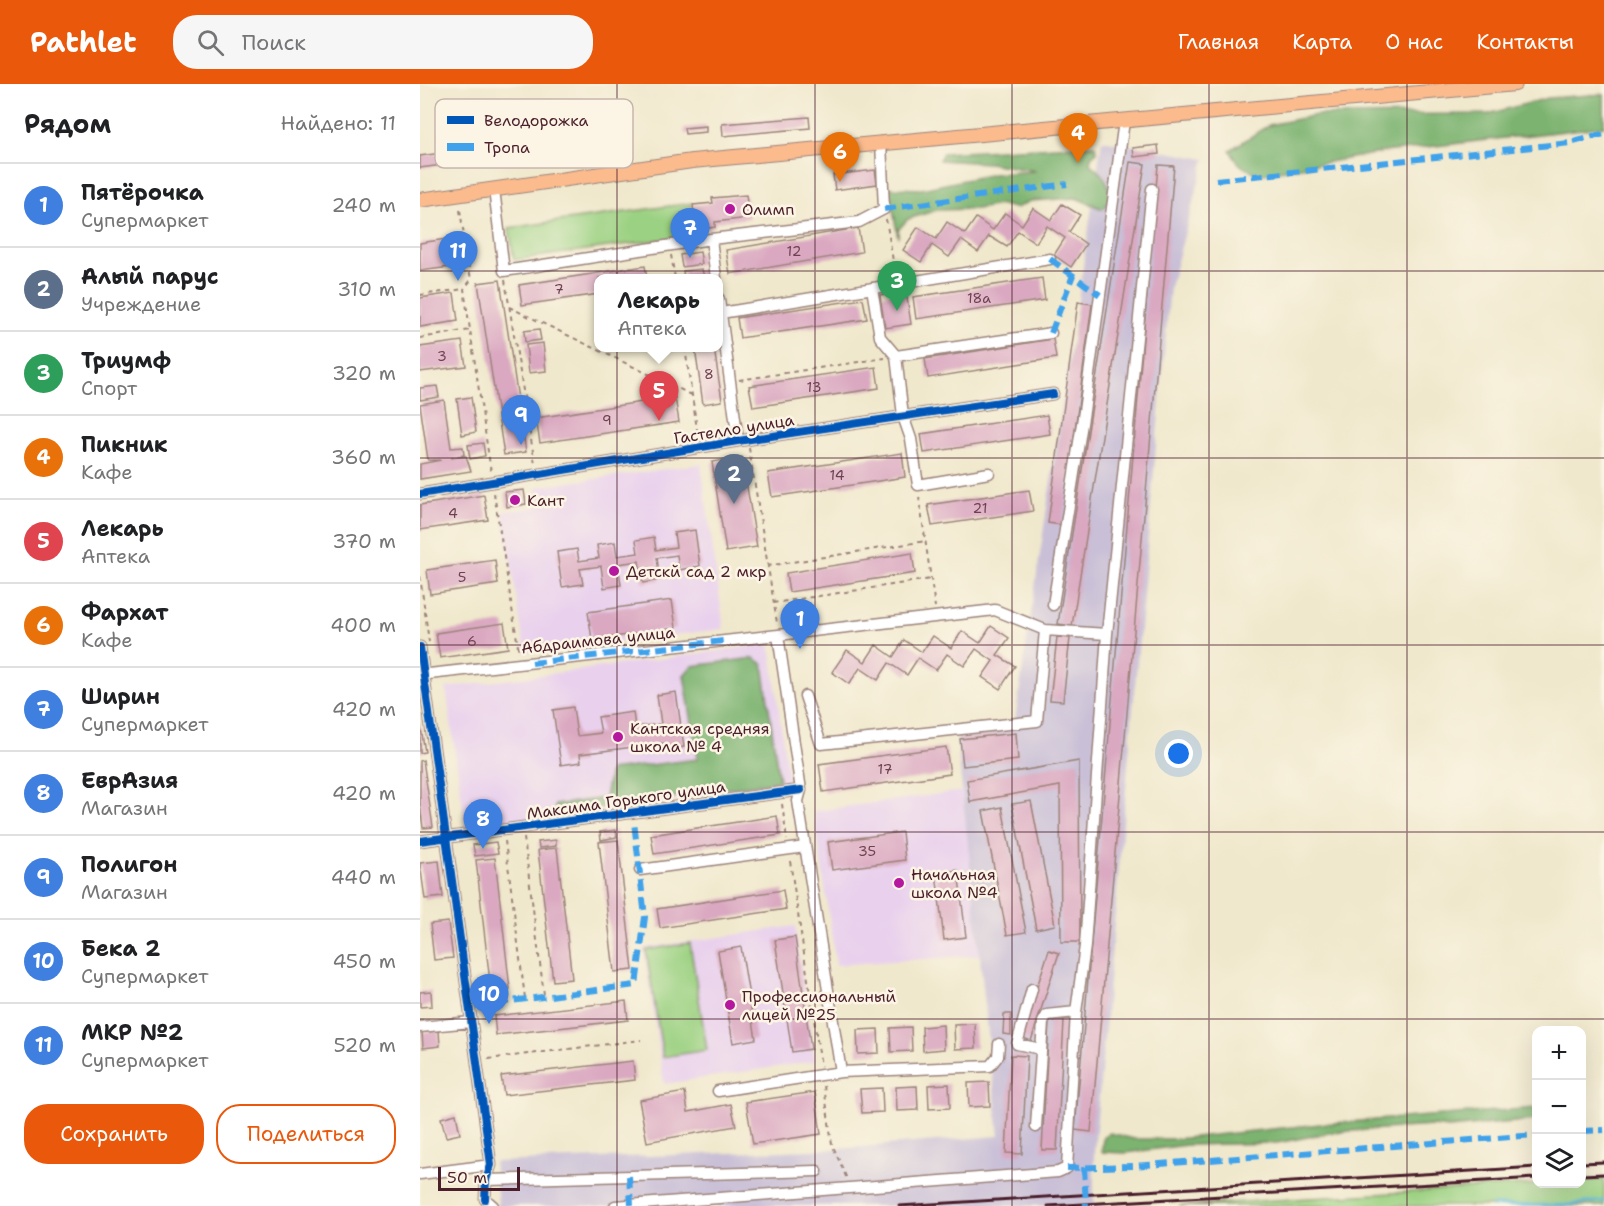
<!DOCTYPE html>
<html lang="ru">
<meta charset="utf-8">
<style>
body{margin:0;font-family:"Shantell Sans",sans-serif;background:#f6f6f6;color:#202124}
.controls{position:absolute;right:18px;bottom:18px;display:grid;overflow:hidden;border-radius:12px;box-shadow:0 6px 24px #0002}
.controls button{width:54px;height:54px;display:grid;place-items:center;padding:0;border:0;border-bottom:2px solid #e0e0e0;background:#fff;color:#202124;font:30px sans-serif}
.scale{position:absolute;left:18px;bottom:15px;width:82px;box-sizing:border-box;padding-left:6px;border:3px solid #4a1f2b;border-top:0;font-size:16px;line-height:21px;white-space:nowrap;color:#4a1f2b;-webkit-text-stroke:4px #fcf5e5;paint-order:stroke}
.you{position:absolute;left:759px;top:670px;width:21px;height:21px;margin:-15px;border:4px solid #fff;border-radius:50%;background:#1a73e8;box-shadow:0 0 0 9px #1a73e833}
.badge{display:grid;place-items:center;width:39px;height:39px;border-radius:50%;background:#ea580c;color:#fff;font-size:20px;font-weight:700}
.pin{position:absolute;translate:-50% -50px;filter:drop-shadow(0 2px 3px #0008)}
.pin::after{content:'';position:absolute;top:32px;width:21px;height:18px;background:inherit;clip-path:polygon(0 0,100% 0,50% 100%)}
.popup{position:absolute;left:174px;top:190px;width:129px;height:78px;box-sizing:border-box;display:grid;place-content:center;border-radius:12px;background:#fff;filter:drop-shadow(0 2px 4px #0005);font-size:20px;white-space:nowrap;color:#757577}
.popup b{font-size:22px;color:#202124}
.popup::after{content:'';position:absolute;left:50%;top:100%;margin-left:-12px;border:12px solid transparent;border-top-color:#fff}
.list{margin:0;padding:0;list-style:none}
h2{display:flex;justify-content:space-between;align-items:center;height:78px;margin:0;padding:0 24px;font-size:26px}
h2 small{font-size:20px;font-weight:400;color:#757577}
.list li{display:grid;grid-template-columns:39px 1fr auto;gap:18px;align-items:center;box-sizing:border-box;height:84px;padding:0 24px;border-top:2px solid #e0e0e0}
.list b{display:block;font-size:22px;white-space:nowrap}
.list p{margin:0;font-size:20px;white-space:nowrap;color:#757577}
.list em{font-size:20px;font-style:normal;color:#757577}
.actions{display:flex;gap:12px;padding:18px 24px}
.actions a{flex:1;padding:14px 0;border:2px solid #ea580c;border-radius:24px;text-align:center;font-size:21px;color:#ea580c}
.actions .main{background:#ea580c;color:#fff}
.icon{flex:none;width:33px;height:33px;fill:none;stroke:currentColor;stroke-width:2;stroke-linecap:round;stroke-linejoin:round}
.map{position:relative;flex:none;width:1184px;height:1122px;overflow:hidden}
header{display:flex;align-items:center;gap:36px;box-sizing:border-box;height:84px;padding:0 30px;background:#ea580c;color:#fff}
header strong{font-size:28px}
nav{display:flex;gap:33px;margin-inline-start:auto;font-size:21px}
.search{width:420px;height:54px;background:#f6f6f6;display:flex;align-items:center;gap:15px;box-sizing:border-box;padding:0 21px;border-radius:24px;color:#757577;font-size:22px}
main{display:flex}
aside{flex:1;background:#fff}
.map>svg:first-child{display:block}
.built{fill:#e9d1ed}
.industrial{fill:#c9bfd7}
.green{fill:#9bd182;stroke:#727856;stroke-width:1.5}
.forest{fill:#7cb370;stroke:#63694e;stroke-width:1.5}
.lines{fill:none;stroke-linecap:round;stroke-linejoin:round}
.stream{stroke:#56b5d4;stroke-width:3}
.building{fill:#daa8c1}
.minor-casing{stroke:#9d847c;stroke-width:13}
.major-casing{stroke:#9d847c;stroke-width:16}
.path{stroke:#9d847c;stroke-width:2;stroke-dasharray:4.5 4.5;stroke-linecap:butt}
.minor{stroke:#fff;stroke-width:10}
.major{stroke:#fbbb8d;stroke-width:14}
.rail{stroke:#4a1f2b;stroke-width:3}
.quiet{stroke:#40a2eb;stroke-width:6;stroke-dasharray:12 6;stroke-linecap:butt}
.cycleway-casing{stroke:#fcf5e5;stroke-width:11}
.cycleway{stroke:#0057b8;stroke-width:8}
.grid{fill:none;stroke:#4a1f2b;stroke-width:1.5;stroke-opacity:0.55}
.poi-dot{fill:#b5179e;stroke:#fcf5e5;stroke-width:2}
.labels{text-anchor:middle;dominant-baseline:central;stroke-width:5;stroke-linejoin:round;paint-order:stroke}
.number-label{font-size:14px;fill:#6e4150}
.poi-label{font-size:16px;fill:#4a1f2b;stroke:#fcf5e5;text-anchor:start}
.street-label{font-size:16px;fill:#4a1f2b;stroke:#fcf5e5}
.key{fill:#fcf5e5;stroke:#c7b5ad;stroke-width:1.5}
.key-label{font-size:16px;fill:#4a1f2b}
</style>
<header>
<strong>Pathlet</strong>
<div class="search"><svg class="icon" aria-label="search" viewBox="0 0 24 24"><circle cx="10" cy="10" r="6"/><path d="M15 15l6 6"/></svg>Поиск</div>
<nav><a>Главная</a><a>Карта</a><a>О нас</a><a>Контакты</a></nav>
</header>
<main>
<aside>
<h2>Рядом<small>Найдено: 11</small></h2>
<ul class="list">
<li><span class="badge" style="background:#3f7fe0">1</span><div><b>Пятёрочка</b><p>Супермаркет</p></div><em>240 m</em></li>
<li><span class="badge" style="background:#5c6f8a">2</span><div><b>Алый парус</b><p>Учреждение</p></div><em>310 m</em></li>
<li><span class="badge" style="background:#2e9e5b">3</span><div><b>Триумф</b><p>Спорт</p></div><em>320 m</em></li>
<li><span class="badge" style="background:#e8710a">4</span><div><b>Пикник</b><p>Кафе</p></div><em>360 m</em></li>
<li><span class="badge" style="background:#e0444e">5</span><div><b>Лекарь</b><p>Аптека</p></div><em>370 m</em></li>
<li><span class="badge" style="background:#e8710a">6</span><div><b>Фархат</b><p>Кафе</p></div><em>400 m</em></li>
<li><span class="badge" style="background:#3f7fe0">7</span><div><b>Ширин</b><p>Супермаркет</p></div><em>420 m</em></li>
<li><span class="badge" style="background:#3f7fe0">8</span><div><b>ЕврАзия</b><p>Магазин</p></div><em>420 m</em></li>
<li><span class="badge" style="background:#3f7fe0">9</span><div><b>Полигон</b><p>Магазин</p></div><em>440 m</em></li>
<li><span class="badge" style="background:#3f7fe0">10</span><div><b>Бека 2</b><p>Супермаркет</p></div><em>450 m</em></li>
<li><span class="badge" style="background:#3f7fe0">11</span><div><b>МКР №2</b><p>Супермаркет</p></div><em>520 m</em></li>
</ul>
<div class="actions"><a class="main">Сохранить</a><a>Поделиться</a></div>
</aside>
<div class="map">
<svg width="1184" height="1122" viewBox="0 0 1184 1122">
<rect width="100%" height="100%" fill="#fcf5e5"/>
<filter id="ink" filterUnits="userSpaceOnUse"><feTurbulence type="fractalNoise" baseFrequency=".0167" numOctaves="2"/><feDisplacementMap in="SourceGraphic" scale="12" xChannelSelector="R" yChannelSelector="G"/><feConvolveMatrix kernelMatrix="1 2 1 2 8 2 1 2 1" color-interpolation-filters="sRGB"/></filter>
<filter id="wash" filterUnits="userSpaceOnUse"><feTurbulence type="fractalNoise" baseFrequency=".008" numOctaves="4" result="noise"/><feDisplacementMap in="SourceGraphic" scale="24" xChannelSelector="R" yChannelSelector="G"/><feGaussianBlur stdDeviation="1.35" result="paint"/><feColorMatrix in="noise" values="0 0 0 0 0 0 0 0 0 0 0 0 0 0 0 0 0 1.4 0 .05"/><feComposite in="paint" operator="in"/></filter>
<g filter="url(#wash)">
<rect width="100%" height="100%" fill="#f0e8cc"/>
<path class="built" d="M281,380L304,545L105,568L83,428L118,423L116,403Z
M350,560L369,701L46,745L26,604Z
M542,707L561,871L416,881L394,727Z
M375,842L395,977L244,1000L224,864Z"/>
<path class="industrial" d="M682,56L785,75L750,203L674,1068V1122H73L78,1120L74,1078L417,1065L579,1052L536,648L594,643Z"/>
<path class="green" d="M271,119L275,151L94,176L89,144Z
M270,859L287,966L243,973L226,866Z
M1184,1095V1122H759L1120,1100H1162V1097Z"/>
<path class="forest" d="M1184,10V42L1180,43L964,68L843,90C825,86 818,82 810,66L849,41L897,31L1068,30L1128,14Z
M675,61L677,68L671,73L670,80C684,90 699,108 683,125L656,114L610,117L596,124L580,121L556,125L517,126L488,135L478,146V153L469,104L502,105L573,90L616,87L569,79L519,76L523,69Z
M334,574L343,580L359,697L135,731V721L185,714L190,686L278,675L264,591L272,582Z
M1116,1024V1036L1028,1044L1013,1042L914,1048L857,1059L766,1061L706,1069L682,1068L683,1053L690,1049L714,1055H756L901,1040Z"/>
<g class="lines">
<path class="stream" d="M1072,1122L1145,1121L1184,1117"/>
</g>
<g id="blocks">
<path class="building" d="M389,33L390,44L303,52L302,40Z
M286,42V48L265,50L264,44Z
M195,43L197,57L129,65L127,51Z
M79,58L81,72L60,75L58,61Z
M738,61L739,70L714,73L713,64Z
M29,68L30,80L0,84V72Z
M710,78L725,80L652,542L638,540Z
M738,81L754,82L671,1048L655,1046Z
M455,86L457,100L415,106L413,91Z
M326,111L329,134L295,138V143L276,146L273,121L293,119L292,114Z
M642,120L660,131L649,148L666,160L651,183L634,171L645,154L627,142L616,159L598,147L587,163L569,152L558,168L541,156L529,173L512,161L501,178L483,166L498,143L516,155L527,138L545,150L556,134L573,146L585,129L602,141L613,124L631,136Z
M438,144L442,168L310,190L306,166Z
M26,155L30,183L0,187V159Z
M280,168L282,180L262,183L260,171Z
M225,182L227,194H179V210L102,221L99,201Z
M282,185L284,194H264L263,187Z
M622,194L625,216L496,235L493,213Z
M80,196L106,368L84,371L58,199Z
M486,207L491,240L465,244L460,211Z
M34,209L38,237L0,243V214Z
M443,215L447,235L320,254L317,234Z
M658,218L672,220L642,441L628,439Z
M119,245L121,256L105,258L104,247Z
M633,255L636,274L508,294L505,275Z
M42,257L46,282L0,288V263Z
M123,259L126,287L109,289L106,261Z
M275,264H294L302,317L283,320Z
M456,283L459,304L333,323L329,302Z
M17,302L19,313L0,316V304Z
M51,313L56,348L42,351L37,315Z
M255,313L259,338L120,359L116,334Z
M24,316L31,364L43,363L44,371L31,374L46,372L51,387L0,395V380L21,376H8L0,320Z
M627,331L630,350L504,369L501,350Z
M63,359L65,372L50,375L48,361Z
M482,369L485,393L352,413L348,389Z
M322,373L337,463L306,468L292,378Z
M104,406L106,420L87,423L85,408Z
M609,406L613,427L512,442L508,421Z
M64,411L68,436L0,446V421Z
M275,446L280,482L259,486L257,471L237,474L240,496L223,499L219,477L198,480L201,501L184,504L181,482L160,485L163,500L142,503L137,468L157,465L159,477L179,474L177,461L195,458L197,472L218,469L216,456L234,453L236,466L256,463L254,449Z
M492,469L495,489L369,508L366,489Z
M75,476L78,500L10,510L7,486Z
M252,516L256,544L172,556L168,528Z
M84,539L88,564L20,574L16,549Z
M571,542L589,554L577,571L595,582L580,605L562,593L573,577L556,565L544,582L527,570L516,586L498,574L487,591L469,579L458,596L440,584L429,600L412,588L427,566L445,578L456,561L473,573L484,556L502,568L513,552L531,564L542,547L560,559Z
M637,553L650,554L643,617L630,616Z
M256,608L264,663L245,666L244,659L160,670L161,678L141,681L133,626L153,623L157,652L181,649L178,633L213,628L215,643L241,640L237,611Z
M0,638L5,668L0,669Z
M596,649L598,676L543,682L540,655Z
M526,663L530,690L403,708L399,680Z
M3,676L13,743L3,744L0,719V677Z
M659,677L660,858H641L640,702L550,718L547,696Z
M611,717L635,841L616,845L592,720Z
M582,723L606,848L587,851L563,727Z
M357,732L360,751L234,770L231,751Z
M196,746L197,753L181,756L180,748Z
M482,748L485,776L412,786L408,758Z
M136,756V762L119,764L118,758Z
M198,756L213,886L194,888L179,758Z
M76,758L78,769L55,772L53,761Z
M137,764L152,895L133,897L118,766Z
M75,774L90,905L71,907L56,776Z
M19,777L23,813L5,815L0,779Z
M538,786L546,853L524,856L516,789Z
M363,806L366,825L240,844L237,825Z
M28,838L33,874L14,876L10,840Z
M375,853L391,965L372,968L355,856Z
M321,863L336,955L313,959L298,867Z
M629,866L639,869L611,957L601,953Z
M11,907L12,922L0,923V908Z
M206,917L208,936L76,951L74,932Z
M584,930H591V951L583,950Z
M629,937H644L637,1066H622Z
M555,940L556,964L535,965L534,941Z
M523,941L524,965L503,967L502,943Z
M491,943L492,967L471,968L470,944Z
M458,945L459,969L438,970L437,946Z
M19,947L20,962L3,964L2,948Z
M591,971L607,972L602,1070L586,1069Z
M213,977L215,996L84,1011L81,992Z
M569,998L570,1022L549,1023L548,999Z
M529,1000L530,1024L509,1025L508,1001Z
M497,1002L498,1026L477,1027L476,1003Z
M462,1004L463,1028L442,1029L440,1005Z
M265,1008L268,1028L311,1020L316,1042L227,1058L219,1016Z
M395,1008L401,1050L333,1060L326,1018Z
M36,1030L40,1050L26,1053L21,1034Z"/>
</g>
</g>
<g filter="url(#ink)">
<use href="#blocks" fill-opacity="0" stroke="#9d847c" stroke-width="1.5"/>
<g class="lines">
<g class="minor-casing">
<path id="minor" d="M74,105L84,187L291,155
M296,194L291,155L439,138L464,125L461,58
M452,204L460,253L476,272
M299,215L318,357
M301,229L630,175
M569,389L498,401L491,355L483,332L476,272L631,249
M0,410L318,357L633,310
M633,521L664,327L704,37
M0,563L71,1081L66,1096L65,1115L73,1122
M0,591L358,551
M385,612L401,660L617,637L625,546
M0,757L381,706
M220,786L385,763
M612,905L597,960L621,965
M0,943L51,938
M421,988L378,717L381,706L358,551L575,526L625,546L687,550
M298,1007L421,988L570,982L578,972L579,960
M616,1043L623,938L627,931L656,928
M0,1090L71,1081
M66,1096L397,1087
M195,1122L638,1088L647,1084L656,928L665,862L687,550L732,105"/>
</g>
<g class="major-casing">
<path id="major" d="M0,116L272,77L1095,0"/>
</g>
<path class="path" d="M40,126L51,196L44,205L71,388
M466,135L475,189
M28,168L46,166
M251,171L255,194
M85,196L115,380
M0,211L44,205
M89,223L272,311
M0,254L50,246
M265,264L278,352
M319,296L465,274
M329,364L357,539
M74,409L99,569
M499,413L515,523
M347,482L506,457
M0,492L9,558
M353,519L511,495
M362,720L367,756
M104,754L124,911
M85,757L105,914
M370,777L401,982
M68,975L221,956
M404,1002L412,1060L427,1095"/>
<use href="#minor" class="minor"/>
<use href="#major" class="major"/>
<path class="rail" d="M1162,1079L1184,1078
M1162,1091L1184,1090
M479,1122L1116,1083
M628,1122L1116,1094"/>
<path class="quiet" d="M796,96L1150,59L1184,50
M464,125L647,100
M630,175L680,211
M631,249L653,191
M112,579L303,557
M59,921L216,901L225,833L214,738
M1162,1047L1184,1046
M664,1083L666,1122
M647,1084L713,1082L1116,1051
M209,1092L211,1121"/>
<g class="cycleway-casing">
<path id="cycleway" d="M0,410L318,357L633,310
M0,563L71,1081L66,1096L65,1115
M0,757L381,706"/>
</g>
<use href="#cycleway" class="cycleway"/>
</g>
</g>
<path class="grid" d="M197,0V1122M395,0V1122M592,0V1122M789,0V1122M987,0V1122M0,187H1184M0,374H1184M0,561H1184M0,748H1184M0,935H1184"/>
<g class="poi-dot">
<circle cx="310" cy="125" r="6"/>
<circle cx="95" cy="416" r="6"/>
<circle cx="194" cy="487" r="6"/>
<circle cx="198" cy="653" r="6"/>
<circle cx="479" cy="799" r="6"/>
<circle cx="310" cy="921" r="6"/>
</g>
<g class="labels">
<g class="number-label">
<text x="374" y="167">12</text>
<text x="139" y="205">7</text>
<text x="559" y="214">18а</text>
<text x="22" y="272">3</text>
<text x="289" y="290">8</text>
<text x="394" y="303">13</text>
<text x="187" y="336">9</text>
<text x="417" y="391">14</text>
<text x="560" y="424">21</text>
<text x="33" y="429">4</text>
<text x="42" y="493">5</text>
<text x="52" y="557">6</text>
<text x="465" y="685">17</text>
<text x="447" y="767">35</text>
</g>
<g class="poi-label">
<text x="322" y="125">Олимп</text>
<text x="107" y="416">Кант</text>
<text x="206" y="487">Детскй сад 2 мкр</text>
<text x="210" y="644">Кантская средняя<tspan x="210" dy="18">школа № 4</tspan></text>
<text x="491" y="790">Начальная<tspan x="491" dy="18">школа №4</tspan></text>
<text x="322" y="912">Профессиональный<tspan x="322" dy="18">лицей №25</tspan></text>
</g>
<g class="street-label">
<text transform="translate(314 345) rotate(-9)">Гастелло улица</text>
<text transform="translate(178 556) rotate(-6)">Абдраимова улица</text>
<text transform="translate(206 716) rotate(-8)">Максима Горького улица</text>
</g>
</g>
<rect x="15" y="15" width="198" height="69" rx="9" class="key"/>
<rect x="27" y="32" width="27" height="8" fill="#0057b8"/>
<rect x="27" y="59" width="27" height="8" fill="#40a2eb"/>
<g class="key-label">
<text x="64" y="42">Велодорожка</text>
<text x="64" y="69">Тропа</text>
</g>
</svg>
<div class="controls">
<button>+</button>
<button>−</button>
<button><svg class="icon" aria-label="layers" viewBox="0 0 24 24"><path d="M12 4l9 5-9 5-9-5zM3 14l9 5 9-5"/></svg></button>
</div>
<div class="scale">50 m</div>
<div class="you"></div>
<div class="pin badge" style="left:380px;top:565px;background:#3f7fe0">1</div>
<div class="pin badge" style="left:314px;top:420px;background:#5c6f8a">2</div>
<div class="pin badge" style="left:477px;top:227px;background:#2e9e5b">3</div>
<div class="pin badge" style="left:658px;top:79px;background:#e8710a">4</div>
<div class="pin badge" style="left:239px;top:337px;background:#e0444e">5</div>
<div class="popup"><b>Лекарь</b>Аптека</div>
<div class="pin badge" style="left:420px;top:98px;background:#e8710a">6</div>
<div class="pin badge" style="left:270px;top:174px;background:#3f7fe0">7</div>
<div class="pin badge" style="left:63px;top:765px;background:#3f7fe0">8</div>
<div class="pin badge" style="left:101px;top:361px;background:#3f7fe0">9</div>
<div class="pin badge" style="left:69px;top:940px;background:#3f7fe0">10</div>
<div class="pin badge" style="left:38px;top:197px;background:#3f7fe0">11</div>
</div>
</main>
